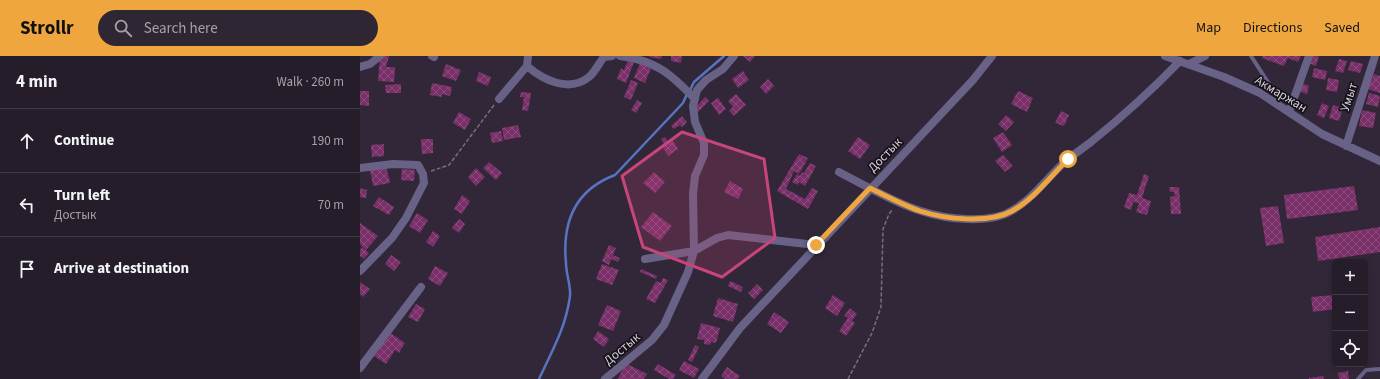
<!DOCTYPE html>
<meta charset="utf-8">
<style>
body{margin:0;font-family:"Source Sans 3",sans-serif;background:#2e2632;color:#f1f3f6}
.controls{position:absolute;right:12px;bottom:12px;display:grid;overflow:hidden;border-radius:6px;box-shadow:0 2px 6px #0003}
.controls button{width:36px;height:36px;display:grid;place-items:center;padding:0;border:0;border-bottom:1px solid #423b47;background:#261d2a;color:#f1f3f6;font:20px sans-serif}
.stop{position:absolute;width:12px;height:12px;margin:-9px;border:3px solid #f0a63e;border-radius:50%;background:#fff}
.stop.end{background:#f0a63e;border-color:#fff;box-shadow:0 1px 4px #0008}
.list{margin:0;padding:0;list-style:none}
h2{display:flex;justify-content:space-between;align-items:center;height:52px;margin:0;padding:0 16px;font-size:17px}
h2 small{font-size:13px;font-weight:400;color:#a4a2a8}
.list li{display:grid;grid-template-columns:26px 1fr auto;gap:12px;align-items:center;box-sizing:border-box;height:64px;padding:0 16px;border-top:1px solid #423b47}
.list b{display:block;font-size:15px;white-space:nowrap}
.list p{margin:0;font-size:13px;white-space:nowrap;color:#a4a2a8}
.list em{font-size:13px;font-style:normal;color:#a4a2a8}
.icon{flex:none;width:22px;height:22px;fill:none;stroke:currentColor;stroke-width:2;stroke-linecap:round;stroke-linejoin:round}
.map{position:relative;flex:none;width:1020px;height:323px;overflow:hidden}
header{display:flex;align-items:center;gap:24px;box-sizing:border-box;height:56px;padding:0 20px;background:#f0a63e;color:#111}
header strong{font-size:19px}
nav{display:flex;gap:22px;margin-inline-start:auto;font-size:14px}
.search{width:280px;height:36px;background:#2e2632;display:flex;align-items:center;gap:10px;box-sizing:border-box;padding:0 14px;border-radius:22px;color:#a4a2a8;font-size:15px}
main{display:flex}
aside{flex:1;background:#261d2a}
.map>svg:first-child{display:block}
.lines{fill:none;stroke-linecap:round;stroke-linejoin:round}
.stream{stroke:#5774c2;stroke-width:2.5}
.building{fill:url(#building-cross-hatch)}
.path{stroke:#786f7d;stroke-width:1.5;stroke-dasharray:4 2;stroke-linecap:butt}
.lane{stroke:#676286;stroke-width:4}
.street{stroke:#676286;stroke-width:8}
.route{stroke:#f0a63e;stroke-width:5}
.marked{fill:#c7467a;fill-opacity:0.2;stroke:#c7467a;stroke-width:3;stroke-linejoin:round}
.labels{text-anchor:middle;dominant-baseline:central;stroke-width:3.5;stroke-linejoin:round;paint-order:stroke}
.street-label{font-size:13px;fill:#d5ced9;stroke:#17121a}
</style>
<header>
<strong>Strollr</strong>
<div class="search"><svg class="icon" aria-label="search" viewBox="0 0 24 24"><circle cx="10" cy="10" r="6"/><path d="M15 15l6 6"/></svg>Search here</div>
<nav><a>Map</a><a>Directions</a><a>Saved</a></nav>
</header>
<main>
<aside>
<h2>4 min<small>Walk · 260 m</small></h2>
<ul class="list">
<li><svg class="icon" aria-label="ahead" viewBox="0 0 24 24"><path d="M12 20V5M6 11l6-6 6 6"/></svg><div><b>Continue</b></div><em>190 m</em></li>
<li><svg class="icon" aria-label="left" viewBox="0 0 24 24"><path d="M17 20v-9H6M10 6l-5 5 5 5"/></svg><div><b>Turn left</b><p>Достык</p></div><em>70 m</em></li>
<li><svg class="icon" aria-label="arrive" viewBox="0 0 24 24"><path d="M6 21V4h12l-3 4 3 4H6"/></svg><div><b>Arrive at destination</b></div></li>
</ul>
</aside>
<div class="map">
<svg width="1020" height="323" viewBox="0 0 1020 323">
<defs>
<pattern id="building-cross-hatch" width="8" height="8" patternUnits="userSpaceOnUse"><rect width="8" height="8" fill="#792f68"/><path d="M0 0l8 8M0 8l8-8" fill="none" stroke="#8b4c7d"/></pattern>
</defs>
<rect width="100%" height="100%" fill="#322738"/>
<g class="lines">
<path class="stream" d="M330,34L334,26L364,0
M179,323C192,295 206,271 210,240C211,230 206,218 206,207C202,166 215,134 255,119L323,47L327,38"/>
</g>
<path class="building" d="M20,0H29L26,11H35L34,26L18,25Z
M290,0H302L301,3L289,1Z
M311,0H322L321,7L311,5Z
M383,0H395L390,6Z
M903,0H941L938,6L928,2L924,10L902,2Z
M948,0H959L956,10L946,6Z
M979,3L987,5L983,17L975,15Z
M268,4L274,6L266,27L257,23L261,12L264,14Z
M991,5L1003,8L1000,17L988,14Z
M280,7L291,12L285,27L274,22Z
M86,8L101,14L96,25L82,20Z
M954,12L967,15L965,24L952,21Z
M383,15L389,24L378,32L372,23Z
M119,16L131,21L128,30L116,25Z
M1014,18L1020,20V37L1008,33Z
M968,22L979,24L977,36L966,34Z
M408,23L414,30L406,38L400,31Z
M271,24L278,27L271,44L264,41Z
M72,27L92,31L90,40L82,38V41L70,39Z
M941,27L949,30L947,38L938,35Z
M41,28V37H26L25,29Z
M0,35H9V50L0,49Z
M658,35L673,42L667,56L651,48Z
M161,36L171,37L168,55L162,54L164,41H160Z
M1009,37L1020,40L1018,51L1006,48Z
M376,38L386,49L374,60L369,55L373,51L368,45Z
M345,41L349,45L338,56L334,53Z
M358,42L366,53L359,59L351,47Z
M277,44L282,47L276,57L271,54Z
M962,47L969,50L964,62L957,59Z
M973,49L983,52L979,65L969,62Z
M1002,54L1016,57L1013,72L999,70Z
M701,55L709,59L704,70L695,67Z
M99,56L111,63L105,74L93,67Z
M646,59L654,66L646,75L638,68Z
M322,60L327,66L322,71L320,69L314,73L311,70Z
M158,69L161,81L144,84L142,72Z
M141,75L143,85L132,87L130,77Z
M643,76L652,89L642,96L633,82Z
M305,81L308,86L312,83L318,93L308,100L302,90L304,88L301,83Z
M498,81L510,89L500,103L488,95Z
M61,83H73V97L62,98Z
M24,88V100L12,101L11,89Z
M439,98L448,102L439,118L434,115L426,133L445,143L452,132L458,135L448,153L417,135Z
M643,99L653,110L645,116L635,105Z
M129,106L142,117L136,124L123,112Z
M450,107L456,110L445,130L439,126L438,129L432,126L437,118L440,120L442,116L444,117Z
M26,110L30,127L13,130L10,114Z
M116,112L125,121L116,130L108,121Z
M42,113L55,114L54,125L41,124Z
M294,116L305,126L295,137L283,127Z
M784,118L789,120L782,142L791,145L787,159L776,156L779,147L773,146L771,154L764,151L769,137L777,139Z
M370,125L383,133L378,143L364,136Z
M994,130L998,154L927,163L924,139Z
M809,131H819L821,158H811L810,141L815,140L814,136H810Z
M0,132L7,134L6,142L0,141Z
M102,139L110,145L102,158L94,153Z
M19,141L34,151L29,159L13,150Z
M918,150L924,187L906,190L900,152Z
M293,156L312,170L300,185L281,171Z
M57,157L68,164L60,177L49,170Z
M99,163L105,168L99,177L92,172Z
M0,167L18,180L6,194L0,188Z
M1020,171V196L958,205L955,181Z
M73,175L80,180L73,191L66,186Z
M249,189L256,192L253,199L260,202L258,206L251,203L249,209L242,205Z
M2,191L9,197L4,203L0,200V194Z
M31,199L41,206L34,215L25,208Z
M242,208L259,214L252,229L236,223Z
M75,210L88,217L80,230L68,223Z
M281,213L297,220L296,223L280,216Z
M303,222L308,224L295,247L286,243L296,225L301,227Z
M370,225L383,231L381,236L368,230Z
M0,226L10,233L3,241L0,238Z
M397,228L403,234L394,243L388,237Z
M473,239L485,247L477,260L465,252Z
M975,239V253L953,256L951,241Z
M358,242L378,248L373,266L353,260Z
M56,248L65,253L58,266L48,261Z
M247,249L261,255L253,275L238,269Z
M490,252L497,258L492,265L495,267L486,280L479,275L488,262L484,260Z
M414,256L429,266L421,277L407,268Z
M341,267L360,272L356,287L351,286L350,289L344,288V284L337,283Z
M238,275L249,283L244,291L233,283Z
M29,276L45,287L39,297L35,294L26,308L14,300Z
M335,289L339,291L332,306L328,304Z
M324,305L339,313L334,322L319,314Z
M265,307L287,318L284,323H258Z
M298,308L316,319L313,323H309L294,314Z
M367,311L380,320L377,323H365L361,320Z
M988,315L989,323H979L978,317Z
M964,320V323H949V322Z"/>
<g class="lines">
<path class="path" d="M71,115L89,109L134,49
M488,323L512,277L521,251L523,173L529,158L533,153"/>
<path class="lane" d="M891,0L911,31L933,45
M998,323L1006,314L1020,313"/>
<path class="street" d="M72,0L74,1
M260,0C295,4 311,18 335,43
M805,0L864,21L900,37L962,78L1020,105
M829,8L845,0
M167,10C183,24 209,37 229,21C235,16 239,7 244,1L252,0
M0,11L10,8L20,0
M139,43L167,10L168,0
M929,56L949,0
M986,90L1015,0
M0,112L33,108L58,109L63,118L64,127L46,162L32,182L0,215
M479,116C502,128 536,148 561,155C585,163 630,169 653,154C675,141 689,119 708,103C716,97 723,92 731,86C762,61 792,34 820,5
M285,203L334,195L357,182L368,179L456,189
M0,312L61,231
M245,323L292,284L304,269L328,216L334,195L333,138L335,120L344,99V87L335,66L333,50L337,34L346,24L363,13L374,0
M342,323L380,272L613,24L632,0"/>
</g>
<g class="lines">
<path class="route" d="M456,189L510,132C526,140 543,149 560,155C584,163 629,168 652,155C674,143 690,121 708,103"/>
</g>
<path class="marked" d="M322,76L404,103L415,182L362,221L283,191L262,120Z"/>
<g class="labels">
<g class="street-label">
<text transform="translate(921 38) rotate(31)">Акмаржан</text>
<text transform="translate(989 41) rotate(-72)">Умыт</text>
<text transform="translate(525 99) rotate(-46)">Достык</text>
<text transform="translate(262 293) rotate(-40)">Достык</text>
</g>
</g>
</svg>
<div class="controls">
<button>+</button>
<button>−</button>
<button><svg class="icon" aria-label="locate" viewBox="0 0 24 24"><circle cx="12" cy="12" r="6"/><path d="M12 2v4M12 18v4M2 12h4M18 12h4"/></svg></button>
</div>
<div class="stop" style="left:708px;top:103px"></div>
<div class="stop end" style="left:456px;top:189px"></div>
</div>
</main>
